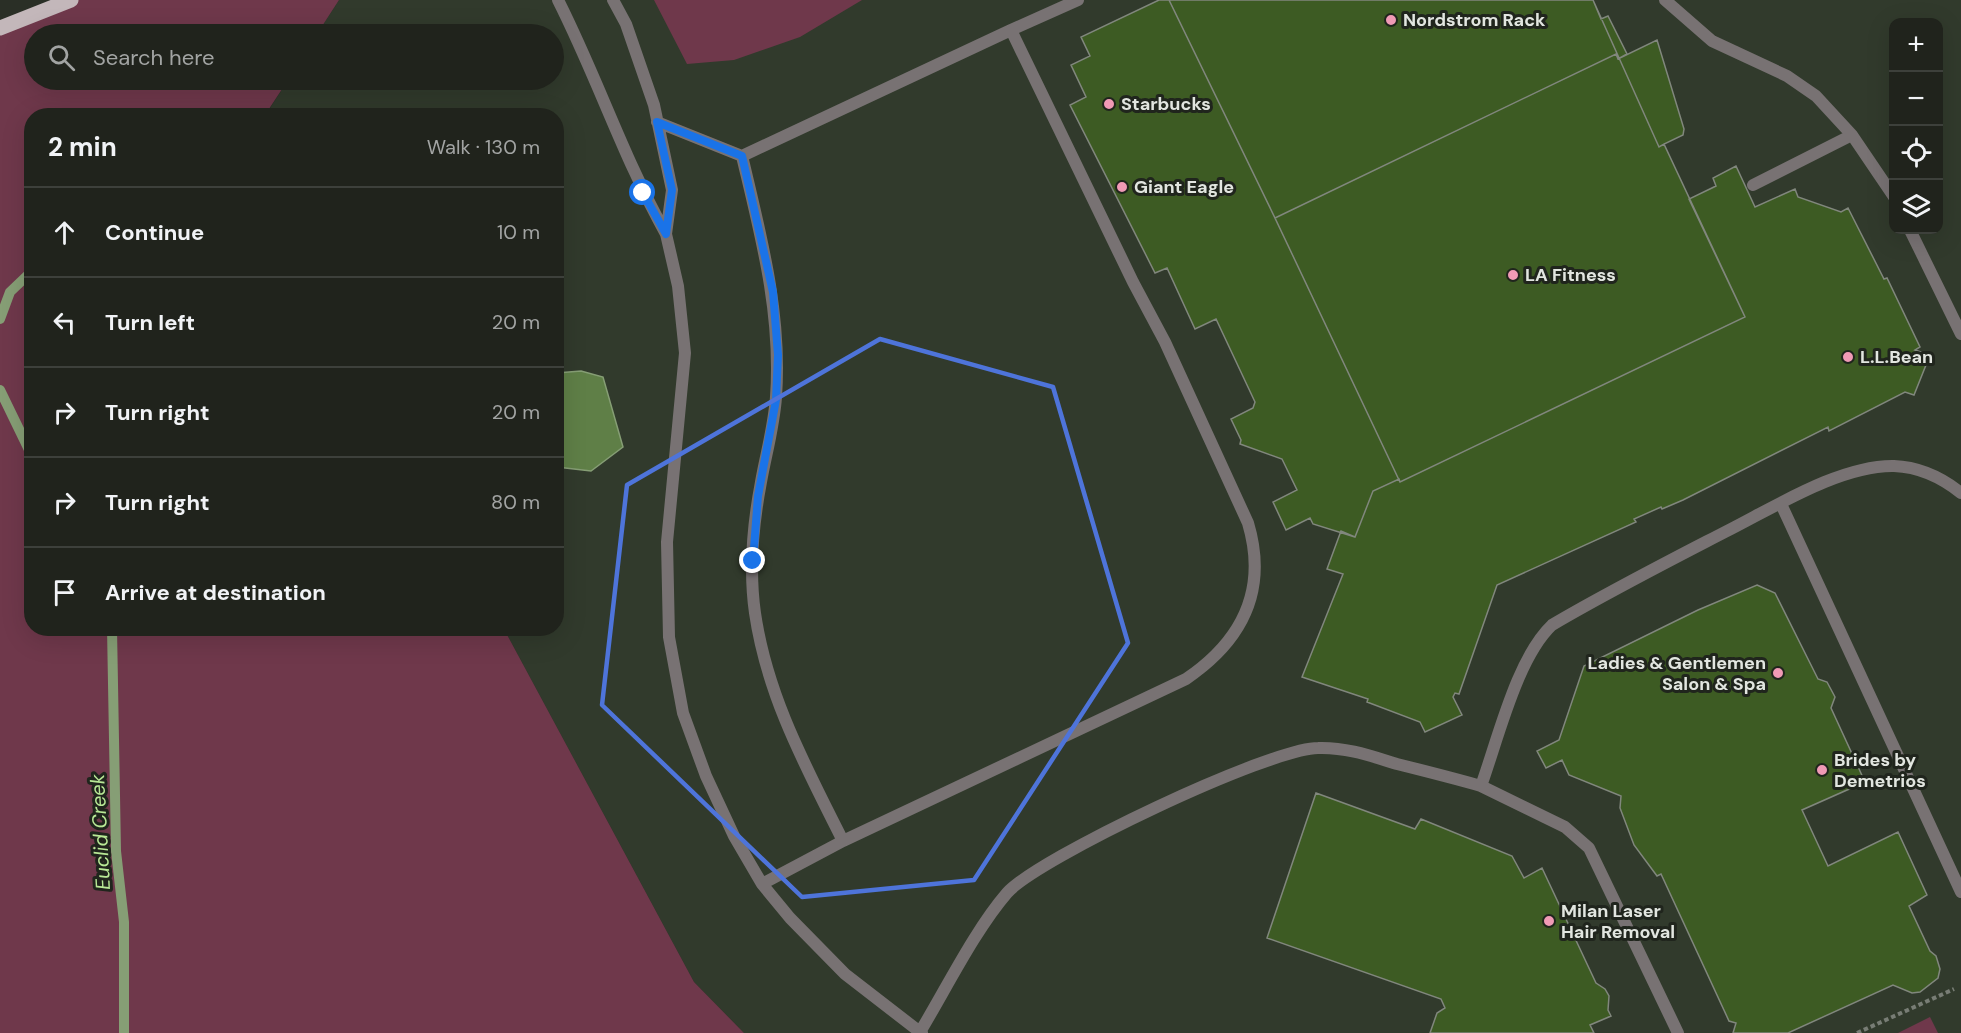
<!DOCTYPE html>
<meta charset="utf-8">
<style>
body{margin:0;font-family:"DM Sans",sans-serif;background:#2d2f29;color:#f1f3f6}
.controls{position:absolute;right:18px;top:18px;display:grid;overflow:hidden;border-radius:12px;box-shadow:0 6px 24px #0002}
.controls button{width:54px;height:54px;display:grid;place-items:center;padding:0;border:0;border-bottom:2px solid #3d403b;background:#20231c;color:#f1f3f6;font:30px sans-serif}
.stop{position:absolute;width:18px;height:18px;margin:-14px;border:4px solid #1a73e8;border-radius:50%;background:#fff}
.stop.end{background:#1a73e8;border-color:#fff;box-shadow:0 2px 6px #0008}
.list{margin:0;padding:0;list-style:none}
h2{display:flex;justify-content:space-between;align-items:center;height:78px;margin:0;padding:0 24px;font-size:26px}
h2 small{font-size:20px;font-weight:400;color:#a2a4a3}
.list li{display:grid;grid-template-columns:39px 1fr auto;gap:18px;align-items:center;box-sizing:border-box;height:90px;padding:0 24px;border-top:2px solid #3d403b}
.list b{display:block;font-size:22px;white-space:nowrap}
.list em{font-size:20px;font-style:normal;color:#a2a4a3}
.icon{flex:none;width:33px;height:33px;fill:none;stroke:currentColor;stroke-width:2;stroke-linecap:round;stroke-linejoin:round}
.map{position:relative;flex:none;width:1961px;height:1033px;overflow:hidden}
.search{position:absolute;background:#20231c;box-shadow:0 6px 24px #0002;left:24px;top:24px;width:540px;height:66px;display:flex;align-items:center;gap:15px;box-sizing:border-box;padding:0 21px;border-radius:33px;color:#a2a4a3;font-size:22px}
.panel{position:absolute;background:#20231c;box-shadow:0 6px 24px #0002;left:24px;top:108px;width:540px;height:528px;border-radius:24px}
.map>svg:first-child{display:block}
.built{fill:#313a2c;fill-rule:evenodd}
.green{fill:#6f384b}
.water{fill:#5f7f47;stroke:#869e75;stroke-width:1.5}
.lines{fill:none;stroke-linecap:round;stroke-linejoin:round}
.stream{stroke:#869e75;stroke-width:10}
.building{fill:#3d5b23;stroke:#81877d;stroke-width:1.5}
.path{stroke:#787d75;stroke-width:4;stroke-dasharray:4.5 3;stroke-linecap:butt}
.lane{stroke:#787273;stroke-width:12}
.primary{stroke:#c3b7ba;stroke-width:15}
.route{stroke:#1a73e8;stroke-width:8}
.marked{fill:none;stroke:#4e74da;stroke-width:4.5;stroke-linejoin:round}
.poi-dot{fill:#f09ab5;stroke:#20251d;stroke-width:2}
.labels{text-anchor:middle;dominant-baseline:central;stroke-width:6;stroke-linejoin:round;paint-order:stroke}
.poi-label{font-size:18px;font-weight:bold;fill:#e2e6e0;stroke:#20251d;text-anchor:start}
.water-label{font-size:20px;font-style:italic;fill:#b9e996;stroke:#20251d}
</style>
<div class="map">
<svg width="1961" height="1033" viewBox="0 0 1961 1033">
<rect width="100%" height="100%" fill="#2a2f26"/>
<path class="built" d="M339,0H1961V1033H744L694,982L504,629L556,628V116H265L288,80H554V34H317ZM1894,22H1938V230H1894Z"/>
<path class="green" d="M71,0H339L317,34H34V80H288L265,115L32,116V628L504,629L694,982L744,1033H0V28Z
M654,0H862L800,37L734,60L687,64Z
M1930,1017L1938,1033H1898Z"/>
<path class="water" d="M581,371L603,377L623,447L591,471L557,467V373Z"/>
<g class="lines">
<path class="stream" d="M0,319L10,292L32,271
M0,390L32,456
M112,628L116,851L124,922V1033"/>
</g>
<path class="building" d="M1159,0H1593L1659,147L1664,144L1745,317L1400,482L1399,479L1373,491L1355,537L1313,524L1310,518L1286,530L1273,502L1297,490L1282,459L1240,444L1241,440L1231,419L1253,408L1255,402L1216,319L1195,329L1167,268L1155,273L1070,105L1086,97L1071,65L1090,56L1081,37Z
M1169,0H1593L1601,19L1608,16L1627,54L1618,59L1616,54L1275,218Z
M1657,40L1684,129L1683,135L1664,144L1745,317L1400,482L1275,218L1616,54L1618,59Z
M1736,166L1755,207L1795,189L1798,197L1841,212L1848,208L1884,279L1887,278L1920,347L1915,350L1930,355L1914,395L1905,392L1829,431L1828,427L1683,500L1662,509L1661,507L1634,519L1636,522L1497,585L1459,694L1455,693L1453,697L1462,715L1425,732L1420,722L1367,702L1368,699L1302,677L1343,574L1327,569L1341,531L1355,537L1373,491L1399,479L1400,482L1745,317L1689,199L1716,186L1713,178Z
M1757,585L1775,593L1818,679L1827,682L1835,697L1831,708L1865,782L1802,810L1828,866L1898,832L1927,895L1909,906L1930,951L1936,956L1940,969L1938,978L1920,992L1912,993L1893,985L1788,1033H1733L1736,1023L1729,1021L1661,874L1657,876L1634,845L1620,808L1621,796L1569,775L1562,760L1546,768L1537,751L1559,740L1584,666L1698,610Z
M1316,793L1415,829L1421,819L1512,856L1524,878L1542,868L1596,983L1605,989L1609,996L1608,1010L1611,1016L1590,1025L1594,1033H1430L1437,1013L1445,1008L1441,999L1267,938Z"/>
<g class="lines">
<path class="path" d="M1857,1033L1954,989"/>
<path class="lane" d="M558,0C597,77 624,159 666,234L672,190L654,105L626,24L613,0
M1665,0L1712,41L1787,76L1816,96L1852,135L1894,197
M1011,30L1078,0
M657,122L742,156
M1753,185L1852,135
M1910,230L1961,334
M666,234L678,286L685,353L667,542L669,637L683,713L706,776L734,836L762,884L790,918L845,974L920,1032
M1781,504L1961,892
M762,884L843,841L1186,679C1242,641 1268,590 1248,523L1165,342L1133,282L1011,30L742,156C761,236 782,314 776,397C774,426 766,454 761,482C753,524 749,571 755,613C767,696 806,767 843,841
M922,1033L920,1032C946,989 975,930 1007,893C1038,858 1270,748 1318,748C1346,747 1371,756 1397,764C1425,771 1453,778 1481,786
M1678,1033L1589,848L1565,827L1481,786C1498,739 1517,658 1552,625C1608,592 1667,562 1725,532C1773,508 1840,465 1894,466C1920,467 1941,477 1961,493"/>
<path class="primary" d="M0,28L71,0"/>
</g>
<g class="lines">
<path class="route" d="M643,193L666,234L672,190L657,122L742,156L773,292L778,355L776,400L758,496L753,561"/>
</g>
<path class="marked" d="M880,339L1053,387L1128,643L974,880L802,897L602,705L627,485Z"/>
<g class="poi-dot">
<circle cx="1391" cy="20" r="6"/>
<circle cx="1109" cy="104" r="6"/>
<circle cx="1122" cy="187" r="6"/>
<circle cx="1513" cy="275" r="6"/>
<circle cx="1848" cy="357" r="6"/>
<circle cx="1778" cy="673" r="6"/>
<circle cx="1822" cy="770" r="6"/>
<circle cx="1549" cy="921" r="6"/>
</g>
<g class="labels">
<g class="poi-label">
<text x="1403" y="20">Nordstrom Rack</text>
<text x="1121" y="104">Starbucks</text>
<text x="1134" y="187">Giant Eagle</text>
<text x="1525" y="275">LA Fitness</text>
<text x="1860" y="357">L.L.Bean</text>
<text x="1766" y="663" text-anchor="end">Ladies &amp; Gentlemen<tspan x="1766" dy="21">Salon &amp; Spa</tspan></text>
<text x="1834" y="760">Brides by<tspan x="1834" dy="21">Demetrios</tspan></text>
<text x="1561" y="911">Milan Laser<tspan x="1561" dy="21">Hair Removal</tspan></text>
</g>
<g class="water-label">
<text transform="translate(100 832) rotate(-93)">Euclid Creek</text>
</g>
</g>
</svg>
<div class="controls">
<button>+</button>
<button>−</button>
<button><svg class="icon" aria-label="locate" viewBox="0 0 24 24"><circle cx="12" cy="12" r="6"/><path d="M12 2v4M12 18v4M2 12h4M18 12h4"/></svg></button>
<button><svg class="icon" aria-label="layers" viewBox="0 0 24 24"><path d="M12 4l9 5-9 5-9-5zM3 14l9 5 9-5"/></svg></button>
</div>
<div class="stop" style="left:643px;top:193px"></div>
<div class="stop end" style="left:753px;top:561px"></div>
<div class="search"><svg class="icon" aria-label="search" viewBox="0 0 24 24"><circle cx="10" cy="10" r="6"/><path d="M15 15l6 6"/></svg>Search here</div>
<section class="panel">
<h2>2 min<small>Walk · 130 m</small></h2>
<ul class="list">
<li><svg class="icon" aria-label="ahead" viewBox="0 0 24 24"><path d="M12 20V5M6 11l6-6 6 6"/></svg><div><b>Continue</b></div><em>10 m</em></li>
<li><svg class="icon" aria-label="left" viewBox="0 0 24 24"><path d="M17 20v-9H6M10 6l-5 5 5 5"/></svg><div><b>Turn left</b></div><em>20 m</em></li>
<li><svg class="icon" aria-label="right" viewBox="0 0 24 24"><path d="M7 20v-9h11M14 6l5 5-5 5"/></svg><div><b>Turn right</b></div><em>20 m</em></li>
<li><svg class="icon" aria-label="right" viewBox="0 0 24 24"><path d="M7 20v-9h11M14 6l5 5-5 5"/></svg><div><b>Turn right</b></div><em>80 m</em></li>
<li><svg class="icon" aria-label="arrive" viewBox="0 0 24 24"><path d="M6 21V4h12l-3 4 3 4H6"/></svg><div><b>Arrive at destination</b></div></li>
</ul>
</section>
</div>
